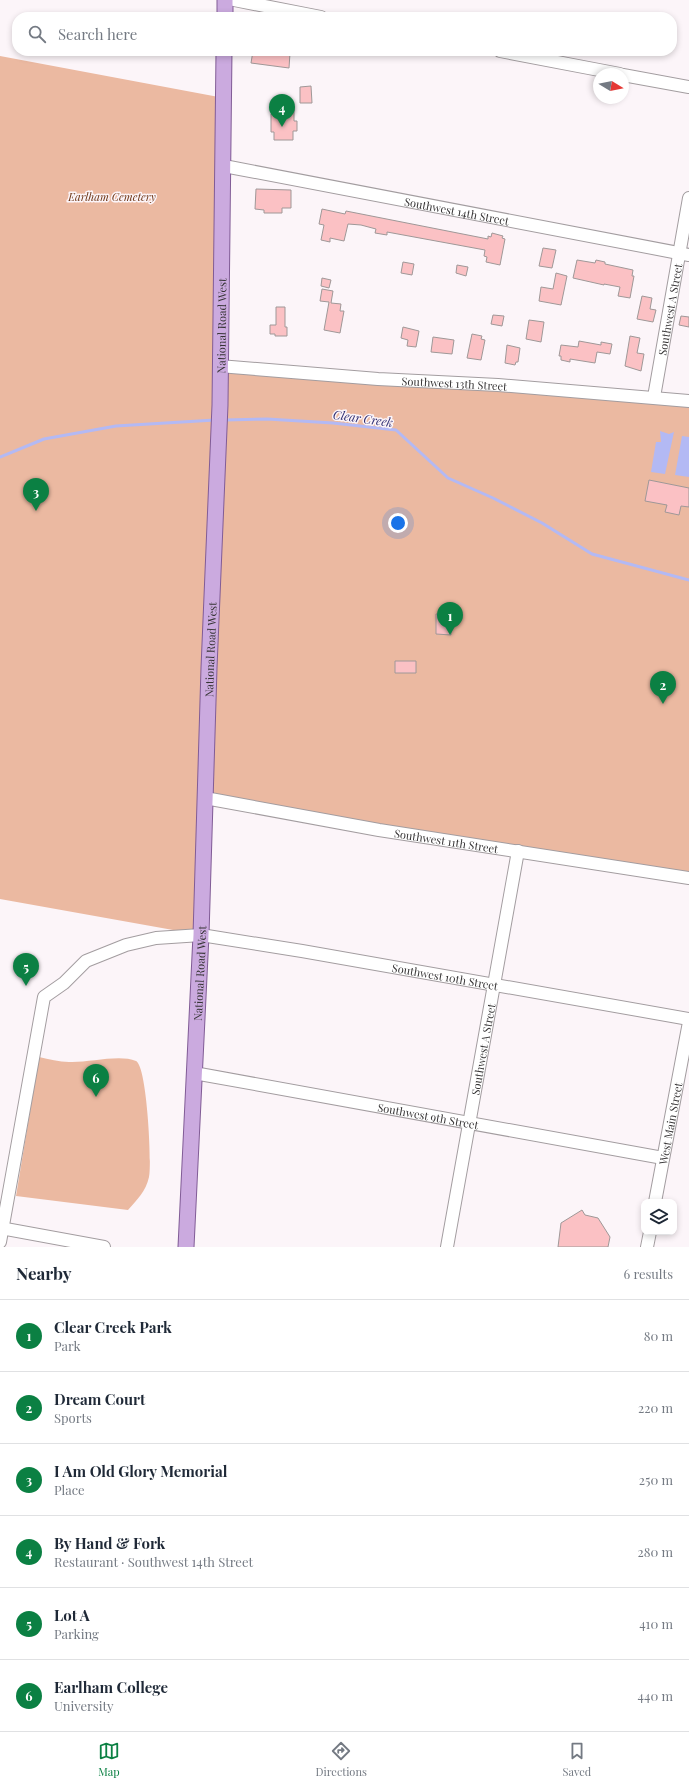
<!DOCTYPE html>
<meta charset="utf-8">
<style>
body{margin:0;font-family:"Playfair Display",serif;background:#f6f6f7;color:#1f2937}
.controls{position:absolute;right:12px;bottom:12px;display:grid;overflow:hidden;border-radius:8px;box-shadow:0 2px 6px #0003}
.controls button{width:36px;height:36px;display:grid;place-items:center;padding:0;border:0;border-bottom:1px solid #e0e1e3;background:#fff;color:#1f2937;font:20px sans-serif}
.compass{position:absolute;left:593px;top:68px;width:36px;height:36px;border-radius:50%;background:#fff;box-shadow:0 2px 6px #0003;rotate:100deg}
.you{position:absolute;left:398px;top:523px;width:14px;height:14px;margin:-10px;border:3px solid #fff;border-radius:50%;background:#1a73e8;box-shadow:0 0 0 6px #1a73e833}
.badge{display:grid;place-items:center;width:26px;height:26px;border-radius:50%;background:#0b8043;color:#fff;font-size:13px;font-weight:700}
.pin{position:absolute;translate:-50% -33px;filter:drop-shadow(0 1px 2px #0008)}
.pin::after{content:'';position:absolute;top:21px;width:14px;height:12px;background:inherit;clip-path:polygon(0 0,100% 0,50% 100%)}
.list{margin:0;padding:0;list-style:none}
h2{display:flex;justify-content:space-between;align-items:center;height:52px;margin:0;padding:0 16px;font-size:17px}
h2 small{font-size:13px;font-weight:400;color:#747a83}
.list li{display:grid;grid-template-columns:26px 1fr auto;gap:12px;align-items:center;box-sizing:border-box;height:72px;padding:0 16px;border-top:1px solid #e0e1e3}
.list b{display:block;font-size:15px;white-space:nowrap}
.list p{margin:0;font-size:13px;white-space:nowrap;color:#747a83}
.list em{font-size:13px;font-style:normal;color:#747a83}
.icon{flex:none;width:22px;height:22px;fill:none;stroke:currentColor;stroke-width:2;stroke-linecap:round;stroke-linejoin:round}
.map{position:relative;flex:none;width:689px;height:1247px;overflow:hidden}
.search{position:absolute;background:#fff;box-shadow:0 2px 6px #0003;left:12px;right:12px;top:12px;height:44px;display:flex;align-items:center;gap:10px;box-sizing:border-box;padding:0 14px;border-radius:16px;color:#747a83;font-size:15px}
.sheet{height:484px;background:#fff}
nav{display:flex;justify-content:space-around;align-items:center;box-sizing:border-box;height:56px;border-top:1px solid #e0e1e3;background:#fff;font-size:11px;color:#747a83}
nav a{display:grid;justify-items:center;gap:2px}
nav .on{color:#0b8043}
.map>svg:first-child{display:block}
.green{fill:#ebb9a1}
.water{fill:#b3b9f4}
.lines{fill:none;stroke-linecap:round;stroke-linejoin:round}
.stream{stroke:#b3b9f4;stroke-width:3}
.building{fill:#fbc1c4;stroke:#9f9898}
.minor-casing{stroke:#a39da0;stroke-width:14}
.major-casing{stroke:#815c96;stroke-width:17}
.minor{stroke:#fff;stroke-width:12}
.major{stroke:#cbaadf;stroke-width:15}
.labels{text-anchor:middle;dominant-baseline:central;stroke-width:3;stroke-linejoin:round;paint-order:stroke}
.park-label{font-size:11px;font-style:italic;fill:#6e3616;stroke:#fcf5f9}
.street-label{font-size:11px;fill:#363435;stroke:#fcf5f9}
.water-label{font-size:12px;font-style:italic;fill:#312f73;stroke:#fcf5f9}
</style>
<div class="map">
<svg width="689" height="1247" viewBox="0 0 689 1247">
<rect width="100%" height="100%" fill="#fcf5f9"/>
<path class="green" d="M0,56L224,98L219,366L689,401V878L205,798L201,935L0,899Z
M39,1057C49,1059 59,1062 69,1062C88,1063 119,1054 136,1061C147,1066 152,1163 149,1177C146,1191 137,1200 128,1210L16,1196Z"/>
<path class="water" d="M660,431L669,434L674,432L665,474L651,472L656,442H661Z
M682,436L689,437V477L675,475Z"/>
<g class="lines">
<path class="stream" d="M225,420L267,419L333,423L396,430L448,478L493,498L542,523L592,554L689,580
M0,457L44,439L116,426L215,420"/>
</g>
<path class="building" d="M253,51H283L290,53L289,68L251,63Z
M311,86L312,103H300V87Z
M274,107H294V121H297V131H293V140H274V132H271V114H274Z
M256,189L291,190V208H282V213H264V210L255,209Z
M322,209L345,214L346,211L488,239V236L491,237L492,233L503,236L502,238L505,239L500,265L486,262L487,257L484,256L485,250L387,232V235L375,233L376,229L361,225L348,224L344,241L330,238V242L321,240L324,225L319,224Z
M543,248L556,250L552,268L539,266Z
M577,260L595,263L596,260L605,262V264L633,270L632,276H634L630,298L618,296L620,287L604,284V285L573,278Z
M403,262L414,264L412,275L401,273Z
M457,265L468,267L466,276L456,273Z
M556,273L567,276L561,305L539,301L541,287L553,289Z
M322,278L331,280L329,288L321,286Z
M322,289L333,291L331,303L341,304L340,311H344L340,333L324,330L329,302L320,301Z
M642,296L652,298L650,309L656,310L653,322L637,319Z
M276,307H285V327H287V336H275V334H270V325H276Z
M493,315L504,316L502,326L491,324Z
M681,316L689,317V327L679,325Z
M529,320L544,322L541,342L526,339Z
M403,327L419,331L416,347L407,346L408,340L401,338Z
M472,334L482,336L481,339L485,340L481,360L467,358Z
M630,336L640,338L637,353L644,354L641,371L625,366Z
M433,337L454,340L452,354L431,352Z
M579,341L601,345V342L612,344L610,354L597,352L595,363L570,359V362L561,360V356H559L561,345L578,347Z
M507,345L520,348L518,362H516L515,365L505,363Z
M649,480L689,488V507L681,506L679,515L665,512L667,505L645,501Z
M436,614H451V635L436,634Z
M395,661H416V673H395Z
M582,1210L585,1215L598,1218L610,1237L608,1247H558L561,1223Z"/>
<g class="lines">
<g class="minor-casing">
<g id="minor">
<path d="M234,0L321,17"/>
<path d="M500,51L620,74"/>
<path d="M623,75L689,87"/>
<path id="s1" d="M224,166L689,255"/>
<path id="s2" d="M219,366L378,379L498,385L689,401"/>
<path id="s3" d="M654,397L689,198"/>
<path id="s4" d="M205,798L379,830L689,878"/>
<path id="s5" d="M194,1073L663,1158"/>
<path id="s6" d="M655,1202L689,1022"/>
<path d="M0,1228L104,1247"/>
<path id="s7" d="M0,1242L44,997L64,983L86,961L126,945L156,938L201,935L302,951L689,1019"/>
<path id="s8" d="M447,1247L518,851"/>
<path d="M647,1247L650,1232"/>
</g>
</g>
<g class="major-casing">
<g id="major">
<path d="M225,17V0"/>
<path id="s9" d="M186,1247L201,935L209,668L220,405L224,51"/>
</g>
</g>
<use href="#minor" class="minor"/>
<use href="#major" class="major"/>
</g>
<g class="labels">
<g class="park-label">
<text x="112" y="196">Earlham Cemetery</text>
</g>
<g class="street-label">
<text stroke="none"><textPath href="#s1" startOffset="237">Southwest 14th Street</textPath></text>
<text stroke="none"><textPath href="#s3" startOffset="89">Southwest A Street</textPath></text>
<text stroke="none"><textPath href="#s9" startOffset="922">National Road West</textPath></text>
<text stroke="none"><textPath href="#s2" startOffset="236">Southwest 13th Street</textPath></text>
<text stroke="none"><textPath href="#s9" startOffset="598">National Road West</textPath></text>
<text stroke="none"><textPath href="#s4" startOffset="245">Southwest 11th Street</textPath></text>
<text stroke="none"><textPath href="#s9" startOffset="274">National Road West</textPath></text>
<text stroke="none"><textPath href="#s7" startOffset="671">Southwest 10th Street</textPath></text>
<text stroke="none"><textPath href="#s8" startOffset="201">Southwest A Street</textPath></text>
<text stroke="none"><textPath href="#s5" startOffset="238">Southwest 9th Street</textPath></text>
<text stroke="none"><textPath href="#s6" startOffset="80">West Main Street</textPath></text>
</g>
<g class="water-label">
<text transform="translate(363 418) rotate(8)">Clear Creek</text>
</g>
</g>
</svg>
<div class="controls">
<button><svg class="icon" aria-label="layers" viewBox="0 0 24 24"><path d="M12 4l9 5-9 5-9-5zM3 14l9 5 9-5"/></svg></button>
</div>
<svg class="compass" viewBox="-18 -18 36 36"><path d="M0-13l5 13h-10z" fill="#e53935"/><path d="M0 13l5-13h-10z" fill="#747a83"/></svg>
<div class="you"></div>
<div class="pin badge" style="left:450px;top:635px">1</div>
<div class="pin badge" style="left:663px;top:704px">2</div>
<div class="pin badge" style="left:36px;top:511px">3</div>
<div class="pin badge" style="left:282px;top:127px">4</div>
<div class="pin badge" style="left:26px;top:986px">5</div>
<div class="pin badge" style="left:96px;top:1097px">6</div>
<div class="search"><svg class="icon" aria-label="search" viewBox="0 0 24 24"><circle cx="10" cy="10" r="6"/><path d="M15 15l6 6"/></svg>Search here</div>
</div>
<section class="sheet">
<h2>Nearby<small>6 results</small></h2>
<ul class="list">
<li><span class="badge">1</span><div><b>Clear Creek Park</b><p>Park</p></div><em>80 m</em></li>
<li><span class="badge">2</span><div><b>Dream Court</b><p>Sports</p></div><em>220 m</em></li>
<li><span class="badge">3</span><div><b>I Am Old Glory Memorial</b><p>Place</p></div><em>250 m</em></li>
<li><span class="badge">4</span><div><b>By Hand &amp; Fork</b><p>Restaurant · Southwest 14th Street</p></div><em>280 m</em></li>
<li><span class="badge">5</span><div><b>Lot A</b><p>Parking</p></div><em>410 m</em></li>
<li><span class="badge">6</span><div><b>Earlham College</b><p>University</p></div><em>440 m</em></li>
</ul>
</section>
<nav>
<a class="on"><svg class="icon" aria-label="map" viewBox="0 0 24 24"><path d="M3 6l6-2 6 2 6-2v14l-6 2-6-2-6 2zM9 4v14M15 6v14"/></svg>Map</a>
<a><svg class="icon" aria-label="directions" viewBox="0 0 24 24"><path d="M12 3l9 9-9 9-9-9zM9 14v-3h6M13 9l2 2-2 2"/></svg>Directions</a>
<a><svg class="icon" aria-label="saved" viewBox="0 0 24 24"><path d="M7 4h10v16l-5-4-5 4z"/></svg>Saved</a>
</nav>
